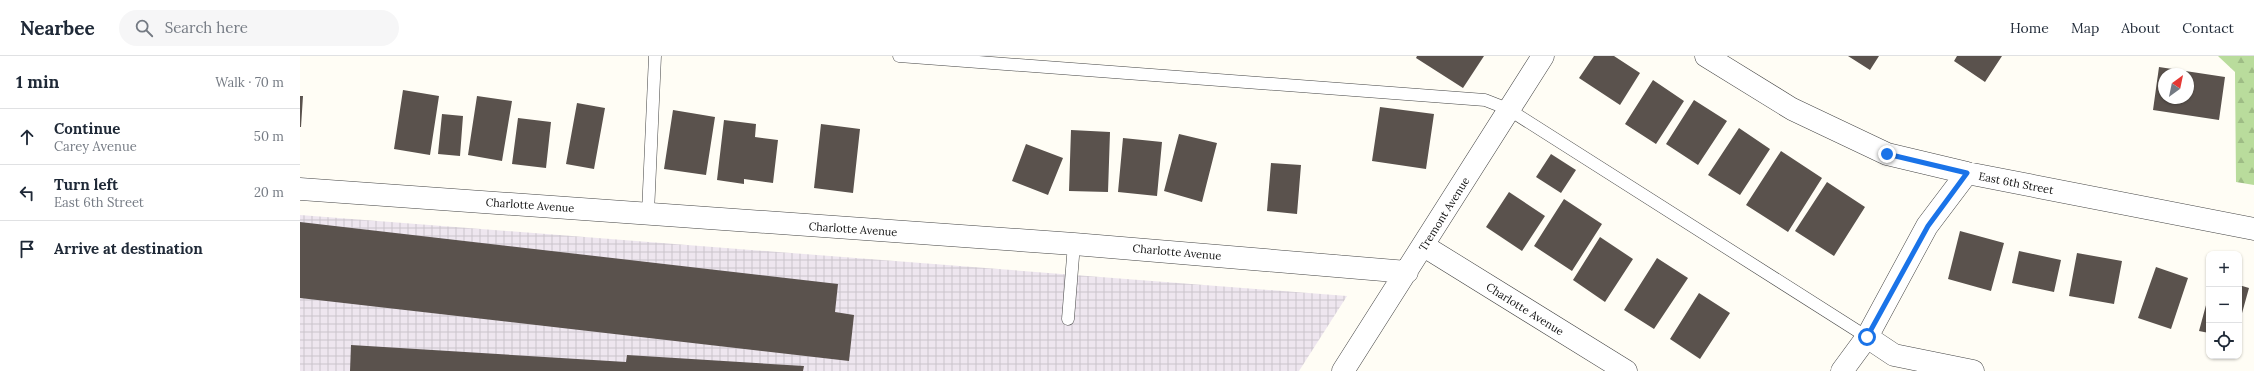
<!DOCTYPE html>
<meta charset="utf-8">
<style>
body{margin:0;font-family:Lora,serif;background:#f6f6f7;color:#1f2937}
.controls{position:absolute;right:12px;bottom:12px;display:grid;overflow:hidden;border-radius:8px;box-shadow:0 1px 3px #0004}
.controls button{width:36px;height:36px;display:grid;place-items:center;padding:0;border:0;border-bottom:1px solid #e0e1e3;background:#fff;color:#1f2937;font:20px sans-serif}
.compass{position:absolute;left:1858px;top:12px;width:36px;height:36px;border-radius:50%;background:#fff;box-shadow:0 1px 3px #0004;rotate:33deg}
.stop{position:absolute;width:12px;height:12px;margin:-9px;border:3px solid #1a73e8;border-radius:50%;background:#fff}
.stop.end{background:#1a73e8;border-color:#fff;box-shadow:0 1px 4px #0008}
.list{margin:0;padding:0;list-style:none}
h2{display:flex;justify-content:space-between;align-items:center;height:52px;margin:0;padding:0 16px;font-size:17px}
h2 small{font-size:13px;font-weight:400;color:#747a83}
.list li{display:grid;grid-template-columns:26px 1fr auto;gap:12px;align-items:center;box-sizing:border-box;height:56px;padding:0 16px;border-top:1px solid #e0e1e3}
.list b{display:block;font-size:15px;white-space:nowrap}
.list p{margin:0;font-size:13px;white-space:nowrap;color:#747a83}
.list em{font-size:13px;font-style:normal;color:#747a83}
.icon{flex:none;width:22px;height:22px;fill:none;stroke:currentColor;stroke-width:2;stroke-linecap:round;stroke-linejoin:round}
.map{position:relative;flex:none;width:1954px;height:315px;overflow:hidden}
header{display:flex;align-items:center;gap:24px;box-sizing:border-box;height:56px;padding:0 20px;background:#fff;border-bottom:1px solid #e0e1e3}
header strong{font-size:19px}
nav{display:flex;gap:22px;margin-inline-start:auto;font-size:14px}
.search{width:280px;height:36px;background:#f6f6f7;display:flex;align-items:center;gap:10px;box-sizing:border-box;padding:0 14px;border-radius:22px;color:#747a83;font-size:15px}
main{display:flex}
aside{flex:1;background:#fff}
.map>svg:first-child{display:block}
.industrial{fill:url(#industrial-grid)}
.forest{fill:url(#forest-firs)}
.building{fill:#5a524d;fill-rule:evenodd}
.lines{fill:none;stroke-linecap:round;stroke-linejoin:round}
.lane-casing{stroke:#444;stroke-width:13}
.street-casing{stroke:#444;stroke-width:23}
.lane{stroke:#fff;stroke-width:12}
.street{stroke:#fff;stroke-width:22}
.route{stroke:#1a73e8;stroke-width:5}
.labels{text-anchor:middle;dominant-baseline:central;stroke-width:4;stroke-linejoin:round;paint-order:stroke}
.street-label{font-size:11px;fill:#111;stroke:#fff}
</style>
<header>
<strong>Nearbee</strong>
<div class="search"><svg class="icon" aria-label="search" viewBox="0 0 24 24"><circle cx="10" cy="10" r="6"/><path d="M15 15l6 6"/></svg>Search here</div>
<nav><a>Home</a><a>Map</a><a>About</a><a>Contact</a></nav>
</header>
<main>
<aside>
<h2>1 min<small>Walk · 70 m</small></h2>
<ul class="list">
<li><svg class="icon" aria-label="ahead" viewBox="0 0 24 24"><path d="M12 20V5M6 11l6-6 6 6"/></svg><div><b>Continue</b><p>Carey Avenue</p></div><em>50 m</em></li>
<li><svg class="icon" aria-label="left" viewBox="0 0 24 24"><path d="M17 20v-9H6M10 6l-5 5 5 5"/></svg><div><b>Turn left</b><p>East 6th Street</p></div><em>20 m</em></li>
<li><svg class="icon" aria-label="arrive" viewBox="0 0 24 24"><path d="M6 21V4h12l-3 4 3 4H6"/></svg><div><b>Arrive at destination</b></div></li>
</ul>
</aside>
<div class="map">
<svg width="1954" height="315" viewBox="0 0 1954 315">
<defs>
<pattern id="industrial-grid" width="8" height="8" patternUnits="userSpaceOnUse"><rect width="8" height="8" fill="#eee6ef"/><path d="M0 4h8M4 0v8" fill="none" stroke="#cbc4cc"/></pattern>
<pattern id="forest-firs" width="22" height="20" patternUnits="userSpaceOnUse"><rect width="22" height="20" fill="#b9dc9c"/><path d="M5 1l3.5 6h-7zM16 11l3.5 6h-7z" fill="#9ebc85"/></pattern>
</defs>
<rect width="100%" height="100%" fill="#fffdf5"/>
<path class="industrial" d="M0,159L1047,240L999,315H0Z"/>
<path class="forest" d="M1918,0H1954V129L1936,126L1935,16Z"/>
<path class="building" d="M1117,0H1184L1163,32L1116,2Z
M1294,0H1314L1340,17L1320,49L1279,22Z
M1548,0H1579L1570,14Z
M1657,0H1702L1685,26L1654,5Z
M1859,11L1925,21L1919,64L1853,54ZM1864,18H1888V42H1864Z
M1353,24L1384,45L1356,88L1325,68Z
M103,34L139,40L130,99L94,93Z
M0,40H3L1,71H0Z
M177,40L212,45L202,105L168,99Z
M1394,44L1427,65L1398,109L1366,88Z
M277,47L305,52L294,113L266,108Z
M1080,51L1134,58L1126,113L1072,105Z
M373,54L415,61L406,119L364,113Z
M142,58L163,60L160,100L138,98Z
M218,62L251,66L246,112L212,108Z
M424,64L456,68L455,81L478,84L473,127L444,123V128L417,124Z
M521,68L560,73L553,137L514,132Z
M1439,72L1470,93L1440,139L1408,119Z
M771,74L810,76L808,136L769,135Z
M879,78L917,87L902,146L864,135Z
M823,82L862,86L857,140L818,136Z
M726,88L763,102L748,139L712,125Z
M1481,95L1522,122L1488,176L1446,149Z
M1251,98L1276,114L1261,137L1236,121Z
M971,107L1001,109L997,158L967,155Z
M1527,126L1565,151L1534,200L1495,175Z
M1209,136L1245,160L1222,195L1186,171Z
M1264,143L1302,168L1272,215L1234,190Z
M0,166L538,228L535,256L554,259L549,305L0,242Z
M1660,175L1704,187L1691,235L1648,223Z
M1300,181L1333,203L1305,246L1273,224Z
M1719,195L1761,204L1754,236L1712,227Z
M1777,197L1822,205L1814,248L1769,240Z
M1357,202L1388,222L1354,273L1324,254Z
M1856,211L1888,222L1871,273L1838,262Z
M1939,229L1949,232L1939,268Z
M1399,237L1430,257L1400,303L1370,283Z
M1909,238V277L1899,275Z
M51,289L326,306L327,299L504,310L503,315H50Z"/>
<g class="lines">
<g class="lane-casing">
<path id="lane" d="M599,0L1185,44L1208,53L1567,281
M348,157L355,0
M768,263L774,188"/>
</g>
<g class="street-casing">
<path id="street" d="M1406,0L1492,53L1587,98L1667,117L1954,173
M0,133L774,188L1107,216
M1124,190L1326,315
M1567,281L1594,299L1673,315
M1043,315L1243,0
M1542,315L1567,281L1627,170L1667,117"/>
</g>
<use href="#lane" class="lane"/>
<use href="#street" class="street"/>
</g>
<g class="lines">
<path class="route" d="M1567,281L1628,170L1667,117L1587,98"/>
</g>
<g class="labels">
<g class="street-label">
<text transform="translate(1716 127) rotate(11)">East 6th Street</text>
<text transform="translate(230 149) rotate(4)">Charlotte Avenue</text>
<text transform="translate(1144 158) rotate(-58)">Tremont Avenue</text>
<text transform="translate(553 173) rotate(4)">Charlotte Avenue</text>
<text transform="translate(877 196) rotate(5)">Charlotte Avenue</text>
<text transform="translate(1225 253) rotate(32)">Charlotte Avenue</text>
</g>
</g>
</svg>
<div class="controls">
<button>+</button>
<button>−</button>
<button><svg class="icon" aria-label="locate" viewBox="0 0 24 24"><circle cx="12" cy="12" r="6"/><path d="M12 2v4M12 18v4M2 12h4M18 12h4"/></svg></button>
</div>
<svg class="compass" viewBox="-18 -18 36 36"><path d="M0-13l5 13h-10z" fill="#e53935"/><path d="M0 13l5-13h-10z" fill="#747a83"/></svg>
<div class="stop" style="left:1567px;top:281px"></div>
<div class="stop end" style="left:1587px;top:98px"></div>
</div>
</main>
